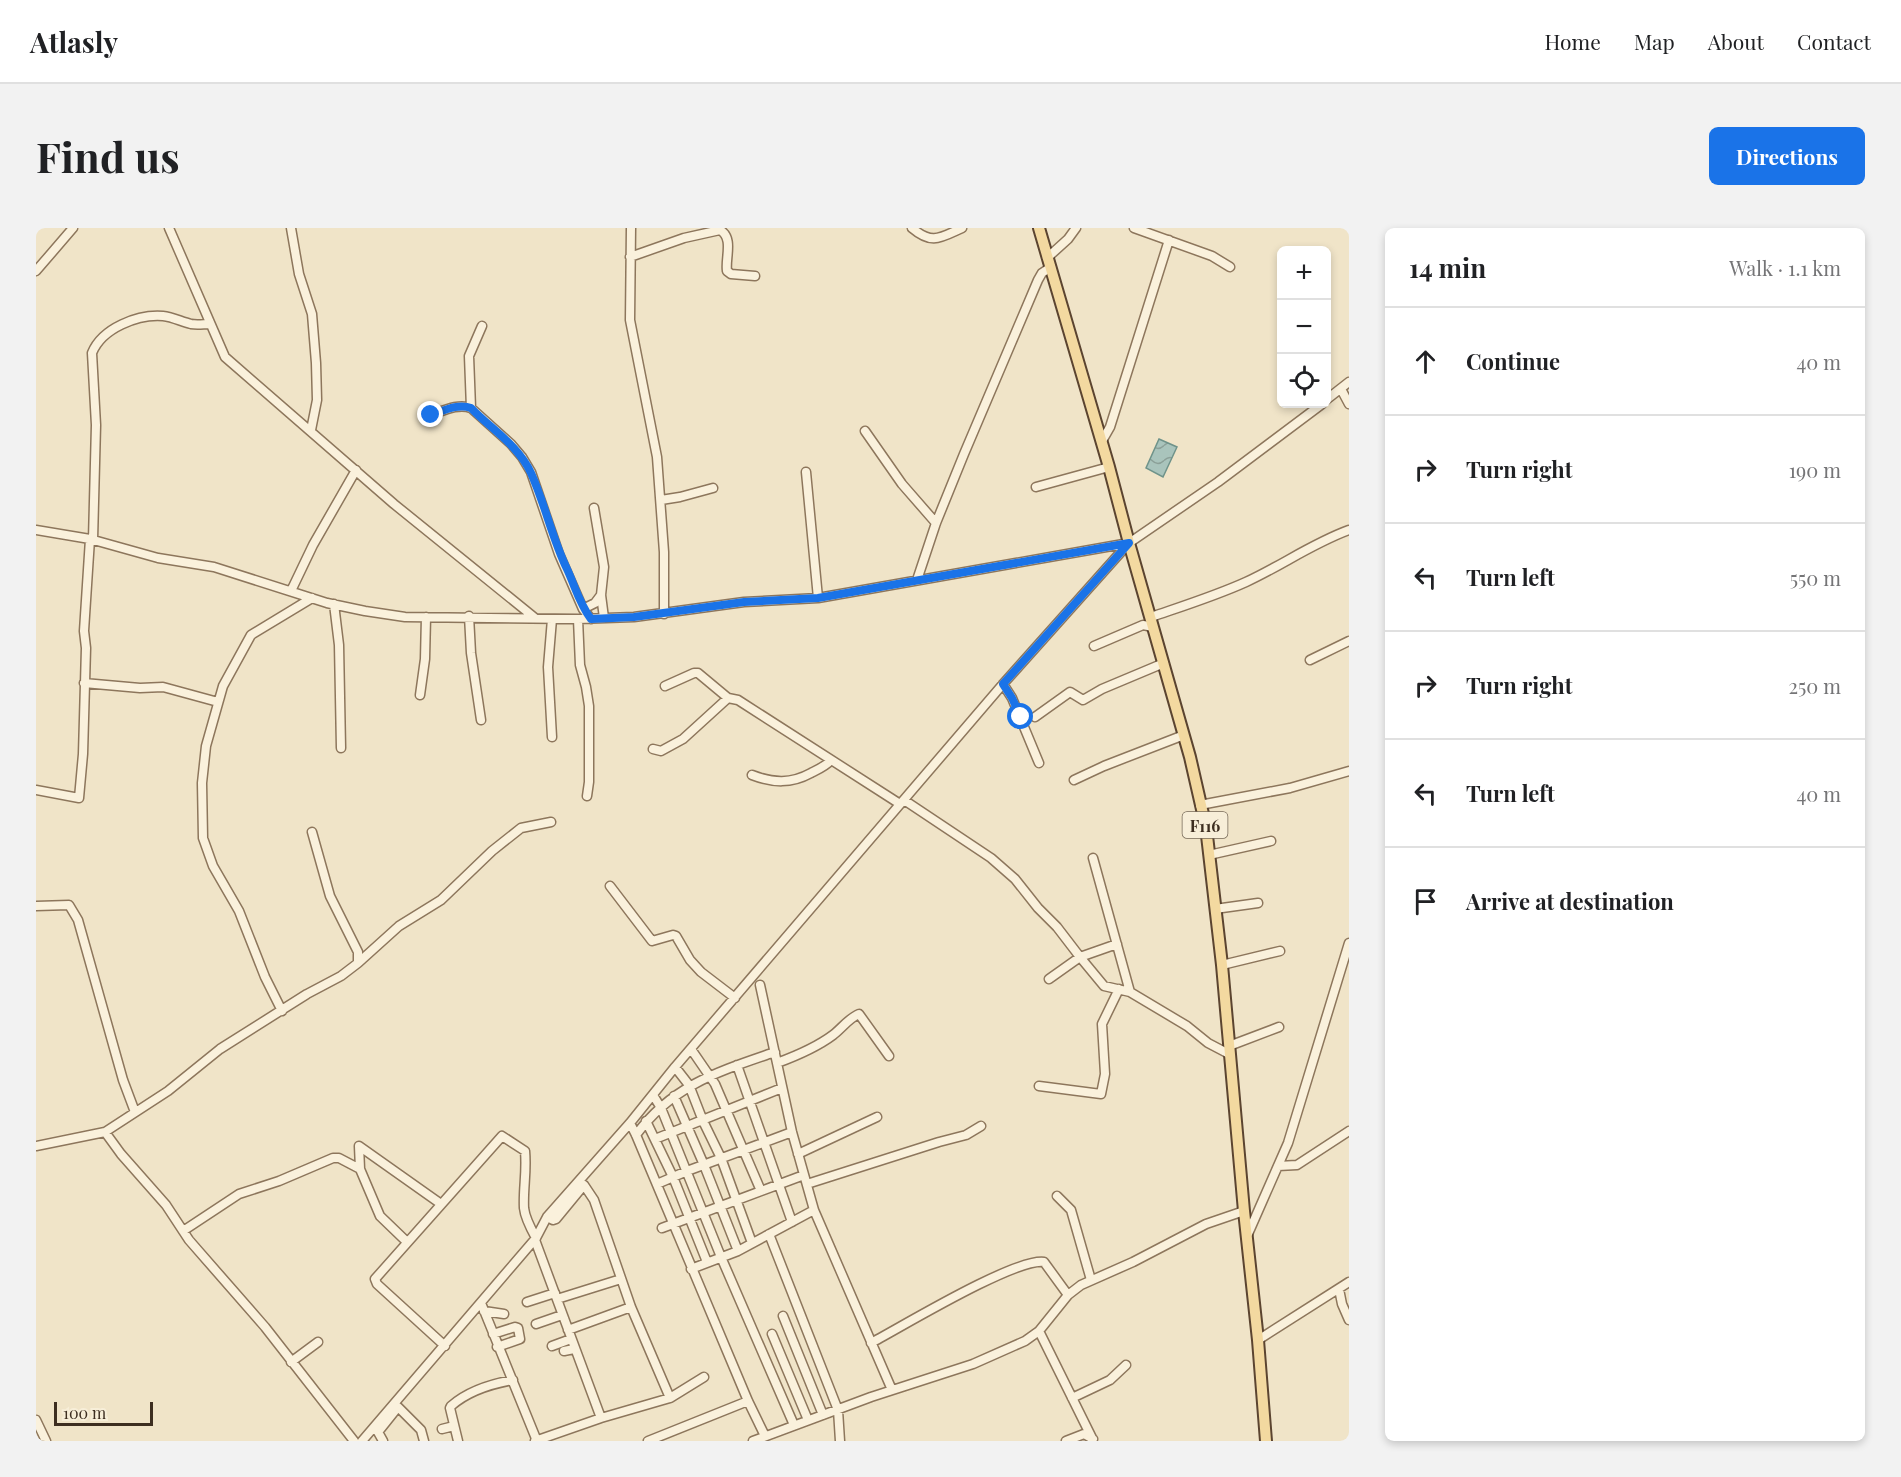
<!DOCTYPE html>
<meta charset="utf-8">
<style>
body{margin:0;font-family:"Playfair Display",serif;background:#f2f2f2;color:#202124}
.controls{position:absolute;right:18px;top:18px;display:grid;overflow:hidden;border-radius:9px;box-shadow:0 3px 9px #0003}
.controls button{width:54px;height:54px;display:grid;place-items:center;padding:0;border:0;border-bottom:2px solid #e0e0e0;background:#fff;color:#202124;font:30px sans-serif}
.scale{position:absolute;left:18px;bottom:15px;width:99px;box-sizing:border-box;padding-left:6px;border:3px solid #3d2e20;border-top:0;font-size:16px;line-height:21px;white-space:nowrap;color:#3d2e20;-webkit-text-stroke:4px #f7eed8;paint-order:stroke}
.stop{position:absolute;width:18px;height:18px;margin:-14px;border:4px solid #1a73e8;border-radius:50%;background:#fff}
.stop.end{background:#1a73e8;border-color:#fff;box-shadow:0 2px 6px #0008}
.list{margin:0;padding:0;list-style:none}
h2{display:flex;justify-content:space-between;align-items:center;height:78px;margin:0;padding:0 24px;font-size:26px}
h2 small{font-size:20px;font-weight:400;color:#757577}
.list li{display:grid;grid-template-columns:39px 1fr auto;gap:18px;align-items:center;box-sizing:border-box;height:108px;padding:0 24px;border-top:2px solid #e0e0e0}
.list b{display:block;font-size:22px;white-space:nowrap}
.list em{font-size:20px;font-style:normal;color:#757577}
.icon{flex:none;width:33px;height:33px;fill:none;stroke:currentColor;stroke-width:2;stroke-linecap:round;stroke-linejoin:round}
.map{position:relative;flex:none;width:1313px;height:1213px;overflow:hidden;border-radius:9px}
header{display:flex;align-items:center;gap:36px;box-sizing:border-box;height:84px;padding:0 30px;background:#fff;border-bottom:2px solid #e0e0e0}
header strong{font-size:28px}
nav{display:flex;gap:33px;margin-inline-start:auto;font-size:21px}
.intro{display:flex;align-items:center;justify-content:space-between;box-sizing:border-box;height:144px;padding:0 36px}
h1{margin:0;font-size:42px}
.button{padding:15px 27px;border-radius:9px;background:#1a73e8;color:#fff;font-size:21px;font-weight:700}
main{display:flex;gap:36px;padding:0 36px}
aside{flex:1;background:#fff;border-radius:9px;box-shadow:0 3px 9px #0003}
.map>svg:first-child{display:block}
.water{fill:url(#water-waves);stroke:#6f938a;stroke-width:1.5}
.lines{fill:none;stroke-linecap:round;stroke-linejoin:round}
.minor-casing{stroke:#8d765c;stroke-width:11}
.major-casing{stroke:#5b4430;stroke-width:14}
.minor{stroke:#faf1dc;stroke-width:8}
.major{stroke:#f3d9a0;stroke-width:10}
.route{stroke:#1a73e8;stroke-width:8}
.labels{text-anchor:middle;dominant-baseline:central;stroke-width:5;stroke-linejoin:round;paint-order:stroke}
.shield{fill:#f7eed8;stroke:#756857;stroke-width:1.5}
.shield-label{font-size:16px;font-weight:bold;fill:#3d2e20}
</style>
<header>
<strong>Atlasly</strong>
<nav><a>Home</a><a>Map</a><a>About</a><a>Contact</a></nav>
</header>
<div class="intro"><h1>Find us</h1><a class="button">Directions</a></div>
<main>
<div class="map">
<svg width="1313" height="1213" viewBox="0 0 1313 1213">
<defs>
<pattern id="water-waves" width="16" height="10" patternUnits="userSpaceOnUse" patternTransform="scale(1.5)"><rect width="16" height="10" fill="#a9c4bc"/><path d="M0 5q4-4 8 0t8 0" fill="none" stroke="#8ba098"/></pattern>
</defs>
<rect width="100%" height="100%" fill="#f0e4c8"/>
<path class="water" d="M1123,211L1141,219L1127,249L1110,240Z"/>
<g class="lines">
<g class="minor-casing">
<path id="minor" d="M133,0L189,129L358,276L499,390
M255,0L263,46L276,86L280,135L281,172L275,202
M595,0L594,92L621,229L628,324V386
M876,0C896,17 904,10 926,0
M1098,0L1176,28L1194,39
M594,29L648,10L684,2C698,10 689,30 691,43L695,46L719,48
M1011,30L1032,11L1040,0
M0,43L37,0
M1305,161L1313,176
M1290,172L1313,154
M435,180L433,128L446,98
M395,187C407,183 422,175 435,180L475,216L486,229L495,244L523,326L547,381L555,391
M829,203L866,256L900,295
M1066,213L1074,199L1133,12
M770,244L782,370
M1000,259L1073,239
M625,272L644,269L677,260
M558,280L568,339L565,367L568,390
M0,302L54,311L122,330L178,339L291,375L329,383L369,389L542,391L598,389L708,374L782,370L1093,315
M57,312L60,197L56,125C66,100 102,86 127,88C137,89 146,94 155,96C161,97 168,96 174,96
M881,352L900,295L928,226L1002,52L1006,45L1015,39
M255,363L277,317L320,242
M298,376L303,417L305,520
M547,381L559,375L565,367
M433,388L435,425L445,492
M1115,389C1147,378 1179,368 1210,354C1245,338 1277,315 1313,302
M516,391L512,439L516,509
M542,391L544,437L550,459L553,478V554L551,568
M1058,418L1107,397L1117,399
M1274,432L1313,413
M48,455L104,460L127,459L182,474
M967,456L976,470L1003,535
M629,458L658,445H662L692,470L702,472L864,576
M384,467L389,431L390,389
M999,489L1034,464L1047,472L1066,461L1128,435
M617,521L625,523L647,511L692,470
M716,547C737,555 755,556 775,545C783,541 790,538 795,532
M1038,552L1068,538L1148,507
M0,562L43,570L47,526L50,420L48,403L54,311
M868,572L955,630L979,651L1002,680L1021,699L1044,729L1068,758L1094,764L1151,798L1172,815L1193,826
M1164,577L1254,560L1313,543
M1173,627L1235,613
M1057,630L1094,764
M574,658L616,713L637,707L640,708L654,732L665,744L699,770
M0,678L33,677L42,692L87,852L99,884
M1179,681L1222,675
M322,735L363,698L405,672L456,623L485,600L515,594
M1186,737L1244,723
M1013,751L1044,729L1081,716
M724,757L756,904L778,982L856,1162
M246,783L229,749L203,683L177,638L167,610L166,555L170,518L187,458L215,407L276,370
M1193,818L1243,799
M655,821L679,856L725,963
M741,835C760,828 781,819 797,807C806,800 813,790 823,786L853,828
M701,837L756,994
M639,839L653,857L667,893L685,930L716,1015
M1003,858L1065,866L1069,846L1066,796L1083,761
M617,867L625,880L685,1029L758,1197
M638,868L668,937L702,1023
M610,893L637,949L671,1034
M594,895L600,907L712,1173L729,1208
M69,904L85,926L130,977L153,1012L229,1099L318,1213
M600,907C636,857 684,843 739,824
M619,911L746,860
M0,918L69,904L132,863L184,821L271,766L305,748L322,735V724L294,668L276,604
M762,926L841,889
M1242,938L1261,937L1313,903
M621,956L651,943L756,904
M771,956L903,914L930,907L945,898
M1021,968L1035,982L1055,1052
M511,989L517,992L520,991L548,957L558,972L595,1079L634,1170
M626,1000L768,947
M147,1003L203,966L243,953L297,930H303L324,941
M733,1006L802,1182L804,1213
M1212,1006L1252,915L1313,715
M499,1012L565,1190
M371,1014L344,988L324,941L323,918L405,976
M655,1041L702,1023L778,982
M1303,1061L1306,1076L1313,1092
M521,1071L585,1051
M491,1074L519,1065
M445,1075L501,1213
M448,1083L468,1086
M747,1088L787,1187
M500,1096L526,1087
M532,1102L595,1079
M1003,1103L1056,1210
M457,1106L479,1099L482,1100L484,1111L461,1119
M736,1106L772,1192
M1222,1112L1313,1054
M835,1115C867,1098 979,1030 1008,1034L1032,1067
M409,1118L341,1056L339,1051L466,908L489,923C491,944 487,960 488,980C489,990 495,1001 500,1010
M516,1118L535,1111
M528,1123L538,1121
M255,1134L282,1114
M1036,1170L1074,1152L1090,1137
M0,1192L10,1213
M406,1201L418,1198
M326,1213L500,1010L511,989L594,895L639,839L967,456L1093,315L1182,254L1286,176
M347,1213L342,1204L362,1179L385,1202L388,1213
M422,1213L414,1180L415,1178C432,1163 454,1156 477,1152
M499,1213L565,1190L634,1170L668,1149
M612,1213L712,1173
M717,1213L835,1169L937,1136L989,1113L1003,1103L1032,1067L1045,1057L1097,1034L1170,996L1208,983
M1030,1213L1048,1206L1057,1211"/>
</g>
<g class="major-casing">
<path id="major" d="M1003,0L1073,239L1093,315L1154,529L1170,599L1186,737L1208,983L1222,1112L1230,1213"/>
</g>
<use href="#minor" class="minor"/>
<use href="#major" class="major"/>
</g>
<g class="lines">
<path class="route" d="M395,187C407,183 422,175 435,180C455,201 482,217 495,245C509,276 516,310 531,341C539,358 543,375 555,391L598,389L708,374L782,370L1093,315L967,456L976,470L985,489"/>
</g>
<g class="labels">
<rect class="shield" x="1146.5" y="584" width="45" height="26" rx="4.5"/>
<g class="shield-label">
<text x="1169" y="597">F116</text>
</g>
</g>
</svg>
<div class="controls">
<button>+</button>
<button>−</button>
<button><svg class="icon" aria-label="locate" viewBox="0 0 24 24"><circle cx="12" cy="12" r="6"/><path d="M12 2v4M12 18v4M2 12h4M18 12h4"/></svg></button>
</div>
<div class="scale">100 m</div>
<div class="stop" style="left:985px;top:489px"></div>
<div class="stop end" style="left:395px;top:187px"></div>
</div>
<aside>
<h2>14 min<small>Walk · 1.1 km</small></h2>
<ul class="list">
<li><svg class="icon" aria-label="ahead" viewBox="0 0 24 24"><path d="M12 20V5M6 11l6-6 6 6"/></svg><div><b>Continue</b></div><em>40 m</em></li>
<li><svg class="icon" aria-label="right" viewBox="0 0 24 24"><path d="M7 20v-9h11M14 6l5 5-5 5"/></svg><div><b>Turn right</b></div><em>190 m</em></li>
<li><svg class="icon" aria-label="left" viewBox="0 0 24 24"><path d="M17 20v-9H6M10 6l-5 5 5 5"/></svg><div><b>Turn left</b></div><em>550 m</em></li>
<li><svg class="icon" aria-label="right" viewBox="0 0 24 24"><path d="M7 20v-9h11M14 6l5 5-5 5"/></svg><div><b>Turn right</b></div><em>250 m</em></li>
<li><svg class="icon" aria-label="left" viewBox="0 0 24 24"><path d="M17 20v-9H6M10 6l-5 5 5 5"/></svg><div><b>Turn left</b></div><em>40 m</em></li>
<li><svg class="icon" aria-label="arrive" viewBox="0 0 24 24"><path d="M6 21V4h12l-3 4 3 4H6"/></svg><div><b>Arrive at destination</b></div></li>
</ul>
</aside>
</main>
